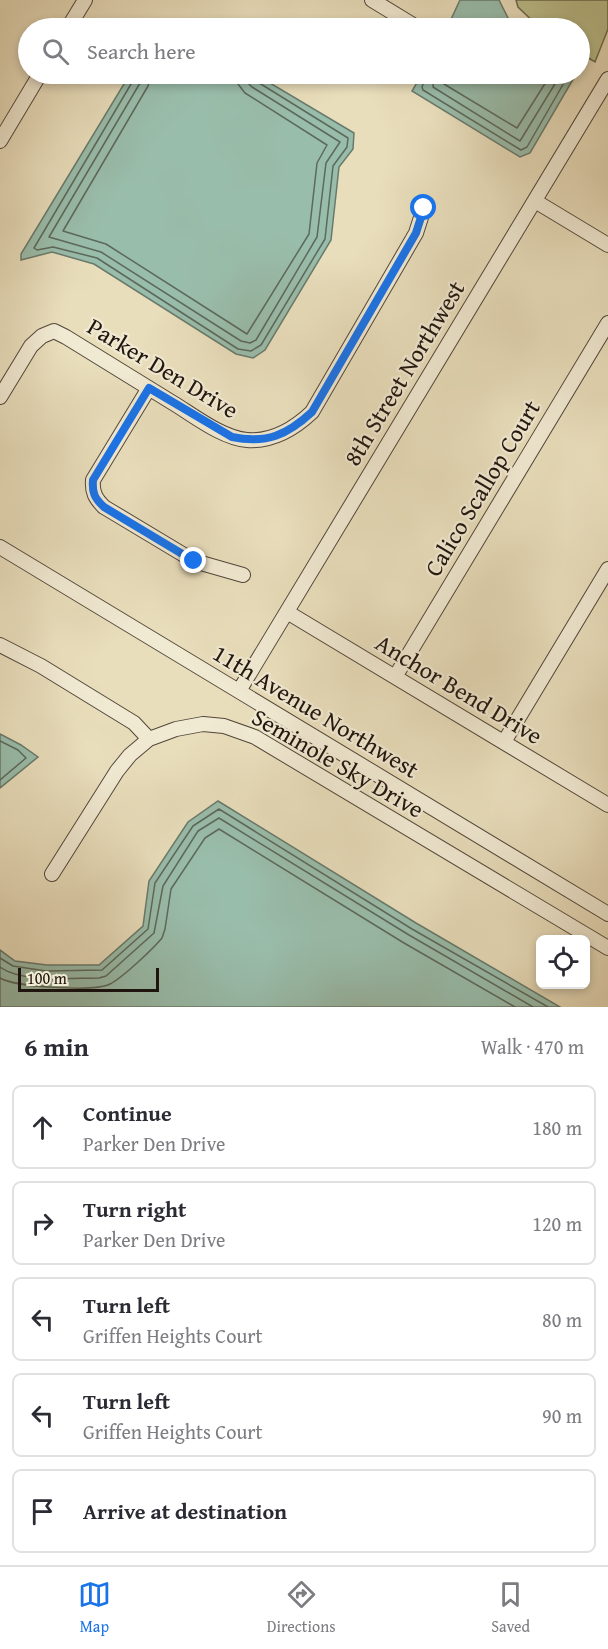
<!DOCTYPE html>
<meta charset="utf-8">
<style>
body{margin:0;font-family:"Gentium Book Plus",serif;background:#f2f2f3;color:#2b2b33}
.controls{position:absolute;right:18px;bottom:18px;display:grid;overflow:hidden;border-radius:9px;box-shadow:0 3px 9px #0003}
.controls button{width:54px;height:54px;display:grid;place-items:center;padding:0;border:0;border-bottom:2px solid #e1e1e2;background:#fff;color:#2b2b33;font:30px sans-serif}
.scale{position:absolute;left:18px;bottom:15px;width:141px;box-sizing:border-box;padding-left:6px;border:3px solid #20150e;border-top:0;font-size:16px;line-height:21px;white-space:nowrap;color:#20150e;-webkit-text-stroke:4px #f1ead3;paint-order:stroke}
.stop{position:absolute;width:18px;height:18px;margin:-14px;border:4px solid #1a73e8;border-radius:50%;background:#fff}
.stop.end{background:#1a73e8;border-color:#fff;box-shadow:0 2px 6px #0008}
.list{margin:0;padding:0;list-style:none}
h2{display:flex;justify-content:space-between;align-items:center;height:78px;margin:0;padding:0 24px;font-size:26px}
h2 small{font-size:20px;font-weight:400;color:#7c7c81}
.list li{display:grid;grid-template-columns:39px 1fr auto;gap:18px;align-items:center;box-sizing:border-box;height:84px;margin:0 12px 12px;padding:0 12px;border:2px solid #e1e1e2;border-radius:9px}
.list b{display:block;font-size:22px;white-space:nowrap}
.list p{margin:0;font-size:20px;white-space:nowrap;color:#7c7c81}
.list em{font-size:20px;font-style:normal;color:#7c7c81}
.icon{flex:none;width:33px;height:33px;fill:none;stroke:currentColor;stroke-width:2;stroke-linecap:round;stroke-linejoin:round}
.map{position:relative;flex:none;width:608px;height:1007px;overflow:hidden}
.search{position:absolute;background:#fff;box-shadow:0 3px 9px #0003;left:18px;right:18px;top:18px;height:66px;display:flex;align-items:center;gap:15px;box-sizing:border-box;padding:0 21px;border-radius:33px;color:#7c7c81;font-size:22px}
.sheet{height:558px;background:#fff}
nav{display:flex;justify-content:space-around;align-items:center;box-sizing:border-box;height:84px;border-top:2px solid #e1e1e2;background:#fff;font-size:16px;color:#7c7c81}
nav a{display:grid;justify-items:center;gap:3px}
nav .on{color:#1a73e8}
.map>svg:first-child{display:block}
.green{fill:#bcc08d;stroke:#6e6a4e;stroke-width:1.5}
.water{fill:#99bdab;stroke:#697a6c;stroke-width:1.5}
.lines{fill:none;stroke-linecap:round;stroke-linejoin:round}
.shore{stroke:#5c695c;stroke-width:1.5}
.minor-casing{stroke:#52473a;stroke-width:16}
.minor{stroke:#f1ead3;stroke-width:14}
.route{stroke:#1a73e8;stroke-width:8}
.labels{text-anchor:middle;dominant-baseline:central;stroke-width:4.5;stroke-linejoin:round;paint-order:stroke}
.street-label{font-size:24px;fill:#20150e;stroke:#f1ead3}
</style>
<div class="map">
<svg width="608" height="1007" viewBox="0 0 608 1007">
<rect width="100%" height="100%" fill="#e9debc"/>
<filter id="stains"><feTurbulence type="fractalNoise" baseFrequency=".00333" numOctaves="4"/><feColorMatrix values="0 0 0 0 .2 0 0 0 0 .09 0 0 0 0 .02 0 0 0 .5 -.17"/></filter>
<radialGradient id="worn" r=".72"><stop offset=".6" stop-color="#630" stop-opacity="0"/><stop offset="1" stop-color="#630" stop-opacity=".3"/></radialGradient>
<path class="green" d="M516,0H608V29L595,62L580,53V28H540L518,7Z"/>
<path class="water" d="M460,0H499L513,28H447Z
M130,74H255L354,133L353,149L339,167L331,240L265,350L253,358L236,354L94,264L52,252L21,260V254Z
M422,74H571L575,76L530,153L520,157L412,91Z
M0,734L21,745L38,757L0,788Z
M218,801L416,923L560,1007H0V950L15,961L47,965H99L143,926L149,881L188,822Z"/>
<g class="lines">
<path class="shore" d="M135,74L134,79L34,248L37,250L53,247L97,258L238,349L251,351L261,345L325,239L333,166L347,147L348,138L256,81L253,74
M142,74L140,83L49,237L101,252L241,341L250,343L256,340L317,237L326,163L340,142L252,87L247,82L245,74
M151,74L148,86L63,231L106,244L247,334L309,234L317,163L327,145L245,93L238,84L236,74
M427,74L422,87L423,90L521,150L527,147L569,74
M434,74L433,87L520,141L561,74
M443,74L444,84L517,128L551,74
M0,741L18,750L26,758L0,780
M0,958L13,966L46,971L102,970L148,929L155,883L193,826L219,809L412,929L548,1007
M0,967C23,983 71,978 99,978L106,976L154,933L163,886L198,831L219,818L409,935L533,1007
M0,978C14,987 95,992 110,984C122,978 152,950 162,938L165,929L171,889L205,838L219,829L404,943L515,1007"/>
<g class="minor-casing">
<path id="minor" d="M372,0L418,28
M68,28L85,0
M0,141L40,74
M535,201L608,245
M149,388L93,480C92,492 95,498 104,507L194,561L243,575
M0,397L31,346L42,336L54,331L66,337C102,359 137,381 173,403C193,415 222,438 247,440C273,442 294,429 312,412L416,233L424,208
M0,547L608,914
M287,612L608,805
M0,645L41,666L134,723L149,739
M395,677L608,323
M239,691L608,79
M504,742L608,569
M52,874L117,771L130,755L149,739L176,729L203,724L224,726L255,737L608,948"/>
</g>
<use href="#minor" class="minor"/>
</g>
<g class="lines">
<path class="route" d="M194,561L104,507C94,498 92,492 93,480L149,388L232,437C267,444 287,435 312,412L416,233L424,208"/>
</g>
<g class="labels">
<g class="street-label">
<text transform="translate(163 368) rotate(31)">Parker Den Drive</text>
<text transform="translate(404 373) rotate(-59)">8th Street Northwest</text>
<text transform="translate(482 488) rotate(-59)">Calico Scallop Court</text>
<text transform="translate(459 689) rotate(31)">Anchor Bend Drive</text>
<text transform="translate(316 711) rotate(31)">11th Avenue Northwest</text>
<text transform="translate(338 763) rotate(30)">Seminole Sky Drive</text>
</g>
</g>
<rect width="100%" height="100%" filter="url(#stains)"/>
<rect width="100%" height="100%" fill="url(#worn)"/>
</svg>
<div class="controls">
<button><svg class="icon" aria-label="locate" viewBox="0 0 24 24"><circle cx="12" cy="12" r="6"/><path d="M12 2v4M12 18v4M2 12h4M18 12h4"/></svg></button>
</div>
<div class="scale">100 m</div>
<div class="stop" style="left:424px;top:208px"></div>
<div class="stop end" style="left:194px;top:561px"></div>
<div class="search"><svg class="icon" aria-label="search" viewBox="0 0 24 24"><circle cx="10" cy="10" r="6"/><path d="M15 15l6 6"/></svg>Search here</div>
</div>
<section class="sheet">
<h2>6 min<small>Walk · 470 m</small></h2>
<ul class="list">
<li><svg class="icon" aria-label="ahead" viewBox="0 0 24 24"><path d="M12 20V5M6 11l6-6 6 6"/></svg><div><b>Continue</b><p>Parker Den Drive</p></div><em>180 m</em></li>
<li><svg class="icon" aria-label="right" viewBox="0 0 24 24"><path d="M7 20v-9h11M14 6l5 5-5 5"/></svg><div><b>Turn right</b><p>Parker Den Drive</p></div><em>120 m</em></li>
<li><svg class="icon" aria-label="left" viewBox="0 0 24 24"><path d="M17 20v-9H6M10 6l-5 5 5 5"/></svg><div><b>Turn left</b><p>Griffen Heights Court</p></div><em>80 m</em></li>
<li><svg class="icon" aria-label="left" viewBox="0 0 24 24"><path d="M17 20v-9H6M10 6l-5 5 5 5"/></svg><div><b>Turn left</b><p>Griffen Heights Court</p></div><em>90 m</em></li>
<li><svg class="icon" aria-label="arrive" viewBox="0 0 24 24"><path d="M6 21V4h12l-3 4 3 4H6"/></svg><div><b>Arrive at destination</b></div></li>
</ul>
</section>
<nav>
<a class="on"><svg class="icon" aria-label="map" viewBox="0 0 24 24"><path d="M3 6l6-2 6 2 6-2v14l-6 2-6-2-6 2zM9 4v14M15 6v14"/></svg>Map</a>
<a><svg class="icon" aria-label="directions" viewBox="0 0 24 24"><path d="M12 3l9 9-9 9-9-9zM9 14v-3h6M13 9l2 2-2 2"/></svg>Directions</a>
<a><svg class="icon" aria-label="saved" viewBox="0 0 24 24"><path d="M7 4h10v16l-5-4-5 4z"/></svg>Saved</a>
</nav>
